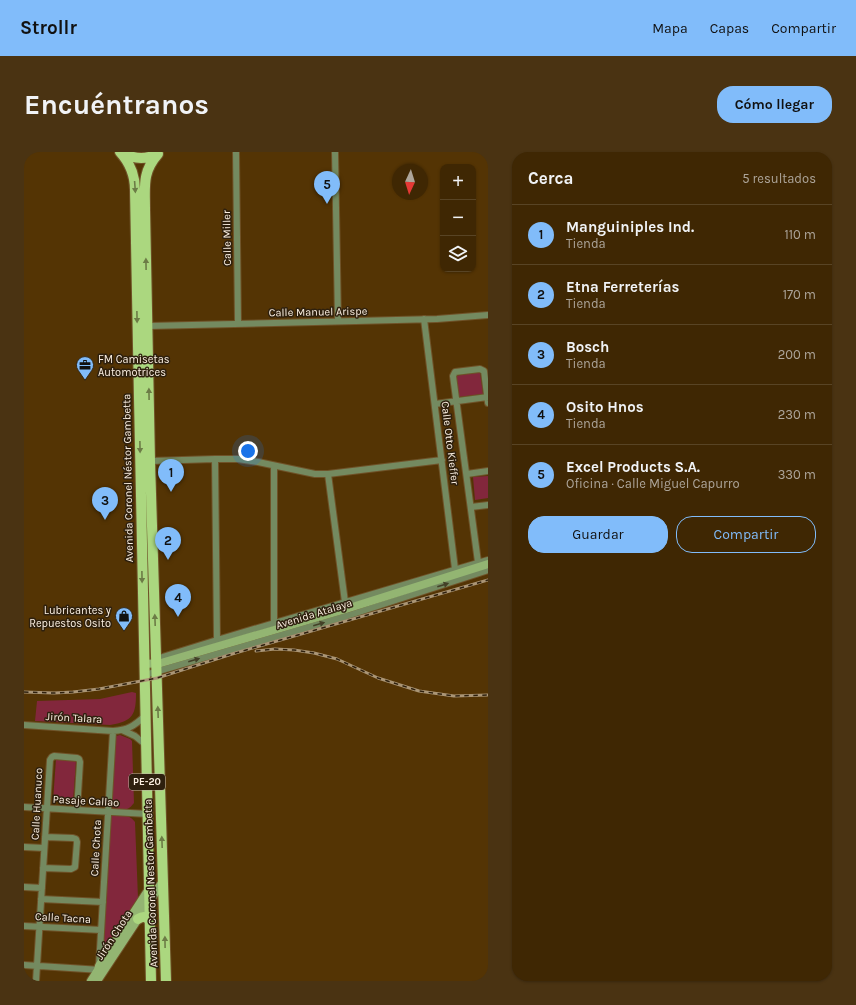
<!DOCTYPE html>
<html lang="es">
<meta charset="utf-8">
<style>
body{margin:0;font-family:Karla,sans-serif;background:#4a3312;color:#f1f3f6}
.controls{position:absolute;right:12px;top:12px;display:grid;overflow:hidden;border-radius:8px;box-shadow:0 1px 3px #0004}
.controls button{width:36px;height:36px;display:grid;place-items:center;padding:0;border:0;border-bottom:1px solid #584425;background:#3f2703;color:#f1f3f6;font:20px sans-serif}
.compass{position:absolute;left:368px;top:12px;width:36px;height:36px;border-radius:50%;background:#3f2703;box-shadow:0 1px 3px #0004;rotate:184deg}
.you{position:absolute;left:224px;top:299px;width:14px;height:14px;margin:-10px;border:3px solid #fff;border-radius:50%;background:#1a73e8;box-shadow:0 0 0 6px #1a73e833}
.badge{display:grid;place-items:center;width:26px;height:26px;border-radius:50%;background:#81bcfa;color:#111;font-size:13px;font-weight:700}
.pin{position:absolute;translate:-50% -33px;filter:drop-shadow(0 1px 2px #0008)}
.pin::after{content:'';position:absolute;top:21px;width:14px;height:12px;background:inherit;clip-path:polygon(0 0,100% 0,50% 100%)}
.list{margin:0;padding:0;list-style:none}
h2{display:flex;justify-content:space-between;align-items:center;height:52px;margin:0;padding:0 16px;font-size:17px}
h2 small{font-size:13px;font-weight:400;color:#ada59a}
.list li{display:grid;grid-template-columns:26px 1fr auto;gap:12px;align-items:center;box-sizing:border-box;height:60px;padding:0 16px;border-top:1px solid #584425}
.list b{display:block;font-size:15px;white-space:nowrap}
.list p{margin:0;font-size:13px;white-space:nowrap;color:#ada59a}
.list em{font-size:13px;font-style:normal;color:#ada59a}
.actions{display:flex;gap:8px;padding:12px 16px}
.actions a{flex:1;padding:9px 0;border:1px solid #81bcfa;border-radius:16px;text-align:center;font-size:14px;color:#81bcfa}
.actions .main{background:#81bcfa;color:#111}
.icon{flex:none;width:22px;height:22px;fill:none;stroke:currentColor;stroke-width:2;stroke-linecap:round;stroke-linejoin:round}
.map{position:relative;flex:none;width:464px;height:829px;overflow:hidden;border-radius:16px}
header{display:flex;align-items:center;gap:24px;box-sizing:border-box;height:56px;padding:0 20px;background:#81bcfa;color:#111}
header strong{font-size:19px}
nav{display:flex;gap:22px;margin-inline-start:auto;font-size:14px}
.intro{display:flex;align-items:center;justify-content:space-between;box-sizing:border-box;height:96px;padding:0 24px}
h1{margin:0;font-size:28px}
.button{padding:10px 18px;border-radius:16px;background:#81bcfa;color:#111;font-size:14px;font-weight:700}
main{display:flex;gap:24px;padding:0 24px}
aside{flex:1;background:#3f2703;border-radius:16px;box-shadow:0 1px 3px #0004}
.map>svg:first-child{display:block}
.green{fill:#82273c}
.lines{fill:none;stroke-linecap:round;stroke-linejoin:round}
.street-casing{stroke:#6f5228;stroke-width:8}
.secondary-casing{stroke:#6f5228;stroke-width:10}
.primary-casing{stroke:#6f5228;stroke-width:12}
.street{stroke:#748a60;stroke-width:6}
.secondary{stroke:#93b572;stroke-width:8}
.primary{stroke:#abd77f;stroke-width:10}
.rail-casing{stroke:#aa9576;stroke-width:3}
.rail{stroke:#2e200e;stroke-width:1.5;stroke-dasharray:4.5;stroke-linecap:butt}
.oneway{fill:#6c7c46}
.oneway2{fill:#434027}
.labels{text-anchor:middle;dominant-baseline:central;stroke-width:3;stroke-linejoin:round;paint-order:stroke}
.shield{fill:#2e200e;stroke:#beb2a2;stroke-width:1}
.shield-label{font-size:10px;font-weight:bold;fill:#fcf0e2}
.street-label{font-size:11px;fill:#fcf0e2;stroke:#2e200e}
.poi-label{font-size:11px;fill:#fcf0e2;stroke:#2e200e;text-anchor:start}
</style>
<header>
<strong>Strollr</strong>
<nav><a>Mapa</a><a>Capas</a><a>Compartir</a></nav>
</header>
<div class="intro"><h1>Encuéntranos</h1><a class="button">Cómo llegar</a></div>
<main>
<div class="map">
<svg width="464" height="829" viewBox="0 0 464 829">
<rect width="100%" height="100%" fill="#543404"/>
<path class="green" d="M456,220L459,242L434,245L431,224Z
M464,324V346L451,348L449,325Z
M108,540L112,541C112,563 109,569 86,573L11,569L13,549L76,547Z
M96,583L106,587L108,589L110,651C109,652 106,656 105,656C100,659 90,657 87,654L90,587L92,584Z
M32,607L52,609L49,650L29,649Z
M87,663C96,662 105,662 111,670L114,746L79,799L85,665Z"/>
<g class="lines">
<g class="street-casing">
<path id="street" d="M212,0L214,172
M311,0L314,169
M400,167L431,417
M124,174L413,167L464,163
M411,252L464,245
M191,307L193,488
M126,309L191,307H214L234,310L291,322H304L418,308
M250,314V471
M304,322L321,450
M443,322L464,319
M447,355L464,353
M454,410L429,224L431,220L456,217L460,219L464,251
M132,507L193,488L464,408
M121,523L323,464L464,418
M0,573L89,579C104,578 110,574 121,564
M98,578L111,584L122,593
M0,655L124,662
M0,695L20,696
M19,716L47,717L51,715L53,690L52,687L49,686L21,685
M0,735L18,736
M17,747L79,750
M0,774L77,778
M0,813L77,818
M75,814L89,579
M12,829L26,608L28,605L30,604L53,606L55,607L56,610L53,658"/>
</g>
<g class="secondary-casing">
<path id="secondary" d="M120,512L137,511L322,457L464,412
M67,829L74,818L75,814L125,737
M73,829L139,729"/>
</g>
<g class="primary-casing">
<path id="primary" d="M96,0C106,11 111,23 111,38L115,246L127,829
M97,0C109,7 121,8 133,2
M134,2C118,20 121,34 121,57L126,309L142,829
M114,767C119,764 124,764 126,771"/>
</g>
<use href="#street" class="street"/>
<use href="#secondary" class="secondary"/>
<use href="#primary" class="primary"/>
<g class="rail-casing">
<path id="rail" d="M232,499L251,497L270,498L290,501L313,507L354,526L395,539L430,544L464,543
M0,540L30,541L49,540L75,537L133,526L208,502L464,428"/>
</g>
<use href="#rail" class="rail"/>
</g>
<defs><path id="oneway-solid" d="M-6-.8H1V-3.2L6.5 0L1 3.2V.8H-6Z"/></defs>
<g class="oneway">
<use href="#oneway-solid" transform="translate(111 35) rotate(86)"/>
<use href="#oneway-solid" transform="translate(122 112) rotate(-91)"/>
<use href="#oneway-solid" transform="translate(113 165) rotate(89)"/>
<use href="#oneway-solid" transform="translate(125 242) rotate(-91)"/>
<use href="#oneway-solid" transform="translate(116 295) rotate(89)"/>
<use href="#oneway-solid" transform="translate(118 425) rotate(89)"/>
<use href="#oneway-solid" transform="translate(131 468) rotate(-92)"/>
<use href="#oneway-solid" transform="translate(134 560) rotate(-92)"/>
<use href="#oneway-solid" transform="translate(138 690) rotate(-92)"/>
<use href="#oneway-solid" transform="translate(141 790) rotate(-91)"/>
</g>
<g class="oneway2">
<use href="#oneway-solid" transform="translate(419 433) rotate(-18)"/>
<use href="#oneway-solid" transform="translate(295 472) rotate(-16)"/>
<use href="#oneway-solid" transform="translate(170 508) rotate(-16)"/>
</g>
<defs>
<g id="office-pin" transform="scale(0.9)"><path d="M0 17L-7.5 6A9.5 9.5 0 1 1 7.5 6Z" fill="#81bcfa" stroke="#2e200e"/><path d="M-6-3h4V-5.5h4V-3h4V5H-6ZM-1-4.5V-3h2v-1.5ZM-6 0V1H6V0Z" fill="#111"/></g>
<g id="shop-pin" transform="scale(0.9)"><path d="M0 17L-7.5 6A9.5 9.5 0 1 1 7.5 6Z" fill="#81bcfa" stroke="#2e200e"/><path d="M-5-2.5h2.3a2.7 3.5 0 0 1 5.4 0H5L5.5 6h-11ZM-1.5-2.5h3a1.5 2.3 0 0 0-3 0Z" fill="#111"/></g>
</defs>
<g fill-rule="evenodd">
<use href="#office-pin" x="61" y="213"/>
<use href="#shop-pin" x="100" y="464"/>
</g>
<g class="labels">
<rect class="shield" x="105" y="622" width="36" height="16" rx="3"/>
<g class="shield-label">
<text x="123" y="630">PE-20</text>
</g>
<g class="street-label">
<text transform="translate(203 86) rotate(-91)">Calle Miller</text>
<text transform="translate(294 160) rotate(-1)">Calle Manuel Arispe</text>
<text transform="translate(426 291) rotate(83)">Calle Otto Kieffer</text>
<text transform="translate(104 326) rotate(-91)">Avenida Coronel Néstor Gambetta</text>
<text transform="translate(290 462) rotate(-17)">Avenida Atalaya</text>
<text transform="translate(50 566) rotate(3)">Jirón Talara</text>
<text transform="translate(62 649) rotate(3)">Pasaje Callao</text>
<text transform="translate(13 652) rotate(-87)">Calle Huanuco</text>
<text transform="translate(72 696) rotate(-87)">Calle Chota</text>
<text transform="translate(127 731) rotate(-92)">Avenida Coronel Nestor Gambetta</text>
<text transform="translate(39 766) rotate(3)">Calle Tacna</text>
<text transform="translate(90 783) rotate(-57)">Jirón Chota</text>
</g>
<g class="poi-label">
<text x="74" y="207">FM Camisetas<tspan x="74" dy="13">Automotrices</tspan></text>
<text x="87" y="458" text-anchor="end">Lubricantes y<tspan x="87" dy="13">Repuestos Osito</tspan></text>
</g>
</g>
</svg>
<div class="controls">
<button>+</button>
<button>−</button>
<button><svg class="icon" aria-label="layers" viewBox="0 0 24 24"><path d="M12 4l9 5-9 5-9-5zM3 14l9 5 9-5"/></svg></button>
</div>
<svg class="compass" viewBox="-18 -18 36 36"><path d="M0-13l5 13h-10z" fill="#e53935"/><path d="M0 13l5-13h-10z" fill="#ada59a"/></svg>
<div class="you"></div>
<div class="pin badge" style="left:147px;top:340px">1</div>
<div class="pin badge" style="left:144px;top:408px">2</div>
<div class="pin badge" style="left:81px;top:368px">3</div>
<div class="pin badge" style="left:154px;top:465px">4</div>
<div class="pin badge" style="left:303px;top:52px">5</div>
</div>
<aside>
<h2>Cerca<small>5 resultados</small></h2>
<ul class="list">
<li><span class="badge">1</span><div><b>Manguiniples Ind.</b><p>Tienda</p></div><em>110 m</em></li>
<li><span class="badge">2</span><div><b>Etna Ferreterías</b><p>Tienda</p></div><em>170 m</em></li>
<li><span class="badge">3</span><div><b>Bosch</b><p>Tienda</p></div><em>200 m</em></li>
<li><span class="badge">4</span><div><b>Osito Hnos</b><p>Tienda</p></div><em>230 m</em></li>
<li><span class="badge">5</span><div><b>Excel Products S.A.</b><p>Oficina · Calle Miguel Capurro</p></div><em>330 m</em></li>
</ul>
<div class="actions"><a class="main">Guardar</a><a>Compartir</a></div>
</aside>
</main>
